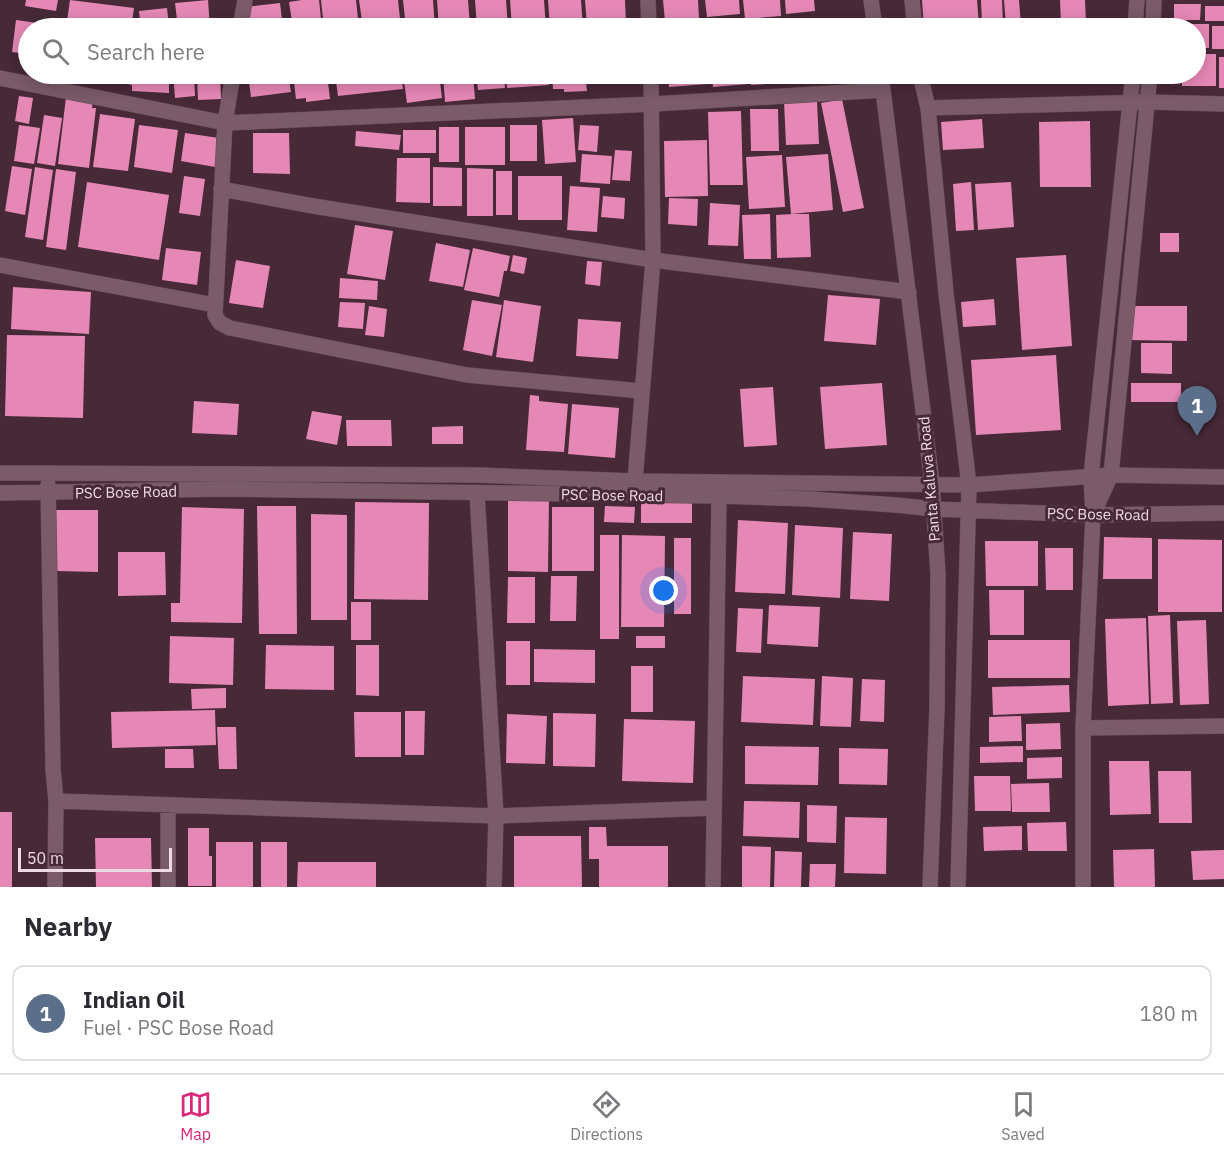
<!DOCTYPE html>
<meta charset="utf-8">
<style>
body{margin:0;font-family:"IBM Plex Sans",sans-serif;background:#f2f2f3;color:#2b2b33}
.scale{position:absolute;left:18px;bottom:15px;width:154px;box-sizing:border-box;padding-left:6px;border:3px solid #efdae3;border-top:0;font-size:16px;line-height:21px;white-space:nowrap;color:#efdae3;-webkit-text-stroke:4px #472938;paint-order:stroke}
.you{position:absolute;left:664px;top:591px;width:21px;height:21px;margin:-15px;border:4px solid #fff;border-radius:50%;background:#1a73e8;box-shadow:0 0 0 9px #1a73e833}
.badge{display:grid;place-items:center;width:39px;height:39px;border-radius:50%;background:#db2777;color:#fff;font-size:20px;font-weight:700}
.pin{position:absolute;translate:-50% -50px;filter:drop-shadow(0 2px 3px #0008)}
.pin::after{content:'';position:absolute;top:32px;width:21px;height:18px;background:inherit;clip-path:polygon(0 0,100% 0,50% 100%)}
.list{margin:0;padding:0;list-style:none}
h2{display:flex;justify-content:space-between;align-items:center;height:78px;margin:0;padding:0 24px;font-size:26px}
h2 small{font-size:20px;font-weight:400;color:#7c7c81}
.list li{display:grid;grid-template-columns:39px 1fr auto;gap:18px;align-items:center;box-sizing:border-box;height:96px;margin:0 12px 12px;padding:0 12px;border:2px solid #e1e1e2;border-radius:12px}
.list b{display:block;font-size:22px;white-space:nowrap}
.list p{margin:0;font-size:20px;white-space:nowrap;color:#7c7c81}
.list em{font-size:20px;font-style:normal;color:#7c7c81}
.icon{flex:none;width:33px;height:33px;fill:none;stroke:currentColor;stroke-width:2;stroke-linecap:round;stroke-linejoin:round}
.map{position:relative;flex:none;width:1224px;height:887px;overflow:hidden}
.search{position:absolute;background:#fff;box-shadow:0 3px 15px #0003;left:18px;right:18px;top:18px;height:66px;display:flex;align-items:center;gap:15px;box-sizing:border-box;padding:0 21px;border-radius:33px;color:#7c7c81;font-size:22px}
.sheet{height:186px;background:#fff}
nav{display:flex;justify-content:space-around;align-items:center;box-sizing:border-box;height:84px;border-top:2px solid #e1e1e2;background:#fff;font-size:16px;color:#7c7c81}
nav a{display:grid;justify-items:center;gap:3px}
nav .on{color:#db2777}
.map>svg:first-child{display:block}
.building{fill:#e688b6}
.lines{fill:none;stroke-linecap:round;stroke-linejoin:round}
.minor-casing{stroke:#634956;stroke-width:16}
.minor{stroke:#7b5a69;stroke-width:15}
.labels{text-anchor:middle;dominant-baseline:central;stroke-width:6;stroke-linejoin:round;paint-order:stroke}
.street-label{font-size:15px;fill:#efdae3;stroke:#472938}
</style>
<div class="map">
<svg width="1224" height="887" viewBox="0 0 1224 887">
<rect width="100%" height="100%" fill="#472938"/>
<path class="building" d="M26,0H58L56,11L25,6Z
M70,0L134,8L131,28H66Z
M208,0L210,28H178L175,3Z
M302,0H319L322,28H293L289,2Z
M321,0H356L359,28H324Z
M359,0H398L401,28H363Z
M403,0H433L435,28H406Z
M437,0H468L470,26L439,28Z
M475,0H506L508,28H477Z
M510,0H544L546,28H512Z
M548,0H581L583,28H550Z
M585,0H625L626,24L587,26Z
M663,0H698L699,18L665,21Z
M705,0H739L740,14L707,17Z
M743,0H780L781,16L745,19Z
M785,0H814L815,11L786,14Z
M922,0H977L979,25L924,28Z
M981,0H1002L1003,24L982,25Z
M1004,0H1019L1021,26L1006,27Z
M1060,0H1085L1086,23L1061,25Z
M280,3L283,28H246L244,7Z
M1174,4H1201L1200,20H1174Z
M1205,6H1224V21H1205Z
M167,8L169,28H141L139,11Z
M16,20L52,25V28H28V54L12,52Z
M742,21L743,28H708L707,24Z
M702,23L703,28H664V26Z
M1172,24H1209V48H1196V28H1172Z
M1212,26H1224V49H1212Z
M1196,54H1216V86H1182V74H1196Z
M1219,57H1224V88H1219Z
M128,74H169V93L132,91V85L128,84Z
M173,74H194L195,96L175,98Z
M197,74H220L221,99L198,100Z
M248,74H288L291,92L251,97Z
M293,74H327L330,99L306,102V98L296,99Z
M335,74H401L403,89L338,96Z
M403,74H439L442,98L407,103Z
M443,74H473L475,99L445,102Z
M476,74H504L505,88L478,90Z
M506,74H548L549,85L507,88Z
M552,74H585L587,91L564,92V89H553Z
M668,74H707L708,84L669,87Z
M711,74H747L748,84L713,87Z
M750,74H782L783,83L751,85Z
M927,74H978V75L928,78Z
M1024,74H1043V83H1025Z
M1061,74H1077V81L1060,80Z
M19,96L33,98L29,124L15,121Z
M66,97L93,101L92,108H96L89,168L58,164Z
M842,99L864,208L843,212L821,103Z
M817,101L819,144L786,145L784,102Z
M750,109H778L779,151H751Z
M741,111L743,185H710L708,112Z
M100,114L135,119L128,171L93,167Z
M44,115L62,118L55,166L37,163Z
M573,118L576,162L545,164L542,120Z
M982,119L984,148L943,150L941,122Z
M1090,121L1091,187H1040L1039,122Z
M19,125L40,128L34,164L14,161Z
M139,125L178,130L172,173L134,167Z
M510,125H537V161H510Z
M580,125L599,126L597,152L578,150Z
M439,127H459V162H439Z
M465,127H505V165H465Z
M403,130H436V153H403Z
M356,131L401,135L399,150L355,146Z
M185,133L219,138L215,167L181,161Z
M253,133H289L290,174L253,173Z
M707,140L708,196L665,197L664,141Z
M615,150L632,151L630,181L612,180Z
M582,154L612,156L610,184L580,182Z
M828,154L833,210L791,214L786,157Z
M782,155L785,207L749,209L746,157Z
M397,158H430V203L396,202Z
M12,166L32,169L25,215L5,211Z
M35,167L53,170L43,240L25,237Z
M433,167L462,168V206H433Z
M467,168L493,169V216H467Z
M56,169L76,172L66,250L46,247Z
M496,171H512V215H496Z
M184,176L205,179L200,216L179,213Z
M518,176H562V220H518Z
M87,182L169,195L159,260L78,247Z
M971,182L974,230L956,231L953,184Z
M1011,182L1014,227L978,230L975,184Z
M570,186L600,188L597,232L567,230Z
M603,196L625,198L624,219L601,217Z
M669,198L698,199L697,226L668,224Z
M710,203L740,205L738,246L708,245Z
M770,214L771,259H744L742,215Z
M793,214H809L811,257L777,258L776,215Z
M355,225L393,231L385,280L347,274Z
M1160,233H1179V252H1160Z
M436,243L470,250L463,287L429,281Z
M166,248L201,252L197,285L162,280Z
M473,248L510,256L507,271H504L499,297L464,290Z
M513,255L527,258L524,274L510,271Z
M1066,255L1072,346L1022,350L1016,258Z
M236,260L270,266L263,308L229,303Z
M587,261L602,262L600,286L585,284Z
M340,278L378,281L377,300L339,298Z
M13,287L91,292L89,334L11,329Z
M828,295L880,299L876,345L824,341Z
M994,299L996,325L963,327L961,302Z
M472,300L502,305L492,356L463,350Z
M504,300L541,306L533,362L496,357Z
M340,302L365,303L363,329L338,327Z
M369,306L387,309L384,337L365,335Z
M1130,306H1187V341L1130,340Z
M578,319L621,322L618,359L576,356Z
M7,335L85,336L83,418L5,416Z
M1141,343H1172V374L1141,373Z
M1056,355L1061,430L976,435L971,360Z
M882,383L887,445L825,449L820,387Z
M1131,383H1181V402H1131Z
M773,387L777,445L744,447L740,389Z
M530,395L539,396V401L568,404L564,452L526,450Z
M194,401L239,404L237,435L192,433Z
M572,404L619,408L615,458L568,454Z
M312,411L342,416L337,445L306,439Z
M346,420H391L392,446H347Z
M463,426V444H432V427Z
M508,496L549,497L548,572L508,571Z
M355,502L429,503L428,600L354,599Z
M641,503H692V523H641Z
M257,506H296L297,634H259Z
M605,506L635,507L634,523L604,522Z
M182,507L244,509L242,623L171,622V603H180Z
M552,507H594V571H552Z
M56,510H98V572L56,571Z
M311,514L347,515V620H311Z
M738,520L788,523L785,594L735,592Z
M795,525L843,528L840,598L792,595Z
M853,532L892,534L889,601L850,599Z
M600,535H619V639H600Z
M622,535L665,536L664,627H621Z
M1104,537L1152,538V579H1103Z
M674,538H691V614H674Z
M1158,539L1222,540V612H1158Z
M985,541H1038V586H986Z
M1045,548H1073V590H1046Z
M118,552H165L166,595L118,596Z
M551,576H577L576,621H550Z
M508,577H535V623H507Z
M989,590H1024V635H990Z
M351,602H371V640H351Z
M769,605L820,607L818,647L767,644Z
M738,608L763,609L761,653L736,652Z
M1170,615L1173,703L1151,704L1148,616Z
M1146,618L1149,704L1108,706L1105,619Z
M1206,620L1209,704L1180,705L1177,621Z
M170,636L234,638L233,685L169,683Z
M636,636H665V648H636Z
M988,640H1070V678H988Z
M506,641H530V685H506Z
M266,645L334,646V690L265,689Z
M356,645H379V696L356,695Z
M534,649L595,650V683L534,682Z
M631,666H653V712H631Z
M743,676L815,679L813,725L741,722Z
M822,676L853,678L851,727L820,726Z
M862,679L885,680L884,722L860,721Z
M1069,685L1070,712L993,715L992,687Z
M226,688V708L192,709L191,689Z
M215,710L216,745L112,748L111,712Z
M405,711H425L424,755H405Z
M354,712H401V757H355Z
M553,713L596,714L595,767L553,766Z
M507,714L547,716L545,764L506,763Z
M1021,716L1022,741L989,742V717Z
M624,719L695,721L693,783L622,781Z
M1060,723L1061,749L1026,750V724Z
M217,727H236L237,769H219Z
M745,746L819,747L818,785L745,784Z
M1023,746V762L980,763V747Z
M839,748L888,749L887,785L839,784Z
M165,749H193L194,768H165Z
M1062,757V778L1027,779V758Z
M1109,761H1149L1151,814L1110,815Z
M1158,771H1191L1192,823H1159Z
M974,776H1010L1011,811H975Z
M1049,783L1050,812H1012L1011,784Z
M744,801L800,802L799,838L743,836Z
M807,805L837,806L836,843L807,842Z
M0,812H12V887H0Z
M845,817L887,818L886,874L844,873Z
M1066,822L1067,851H1028L1027,823Z
M1022,826V850L984,851L983,827Z
M589,827H606L607,846H668V887H599V859H589Z
M188,828H209V856H212V886H188Z
M514,836H581L582,887H514Z
M95,838H151L152,887H96Z
M216,842H253V887H216Z
M261,842H287V887H261Z
M742,846L771,847L770,887H742Z
M1154,849L1155,887H1114L1113,850Z
M1224,850V879L1193,880L1191,851Z
M775,851L802,852L801,887H774Z
M298,862H376V887H297Z
M810,864H836L835,887H809Z"/>
<g class="lines">
<g class="minor-casing">
<path id="minor" d="M648,0L649,28
M871,0L875,28
M912,0L915,28
M240,28L245,0
M1135,28L1137,0
M1153,28L1154,0
M233,74L225,123L215,315L220,323L230,328L467,375L641,391
M881,74L932,483L938,574L937,708L930,887
M920,74L928,108L946,293L969,485L958,887
M0,78L225,123L653,104L883,90
M928,108L1148,102L1224,104
M221,189L313,206L653,260L909,292
M0,265L215,305
M0,473L476,475L635,481L969,485L1111,475L1224,477
M635,481L653,260L651,74
M48,485L53,769L56,801L55,887
M0,493L223,489L719,496L809,499L896,505L934,509L1093,515L1224,513
M477,493L496,816L494,887
M1094,512L1111,475L1150,74
M1083,728L1224,726
M56,801L496,816L714,808
M168,806V887
M713,887L719,496
M1083,887V728L1093,515L1091,476L1133,74"/>
</g>
<use href="#minor" class="minor"/>
</g>
<g class="labels">
<g class="street-label">
<text transform="translate(929 479) rotate(-95)">Panta Kaluva Road</text>
<text transform="translate(126 492) rotate(-1)">PSC Bose Road</text>
<text transform="translate(612 495) rotate(1)">PSC Bose Road</text>
<text transform="translate(1098 514) rotate(1)">PSC Bose Road</text>
</g>
</g>
</svg>
<div class="scale">50 m</div>
<div class="you"></div>
<div class="pin badge" style="left:1197px;top:436px;background:#5c6f8a">1</div>
<div class="search"><svg class="icon" aria-label="search" viewBox="0 0 24 24"><circle cx="10" cy="10" r="6"/><path d="M15 15l6 6"/></svg>Search here</div>
</div>
<section class="sheet">
<h2>Nearby<small></small></h2>
<ul class="list">
<li><span class="badge" style="background:#5c6f8a">1</span><div><b>Indian Oil</b><p>Fuel · PSC Bose Road</p></div><em>180 m</em></li>
</ul>
</section>
<nav>
<a class="on"><svg class="icon" aria-label="map" viewBox="0 0 24 24"><path d="M3 6l6-2 6 2 6-2v14l-6 2-6-2-6 2zM9 4v14M15 6v14"/></svg>Map</a>
<a><svg class="icon" aria-label="directions" viewBox="0 0 24 24"><path d="M12 3l9 9-9 9-9-9zM9 14v-3h6M13 9l2 2-2 2"/></svg>Directions</a>
<a><svg class="icon" aria-label="saved" viewBox="0 0 24 24"><path d="M7 4h10v16l-5-4-5 4z"/></svg>Saved</a>
</nav>
